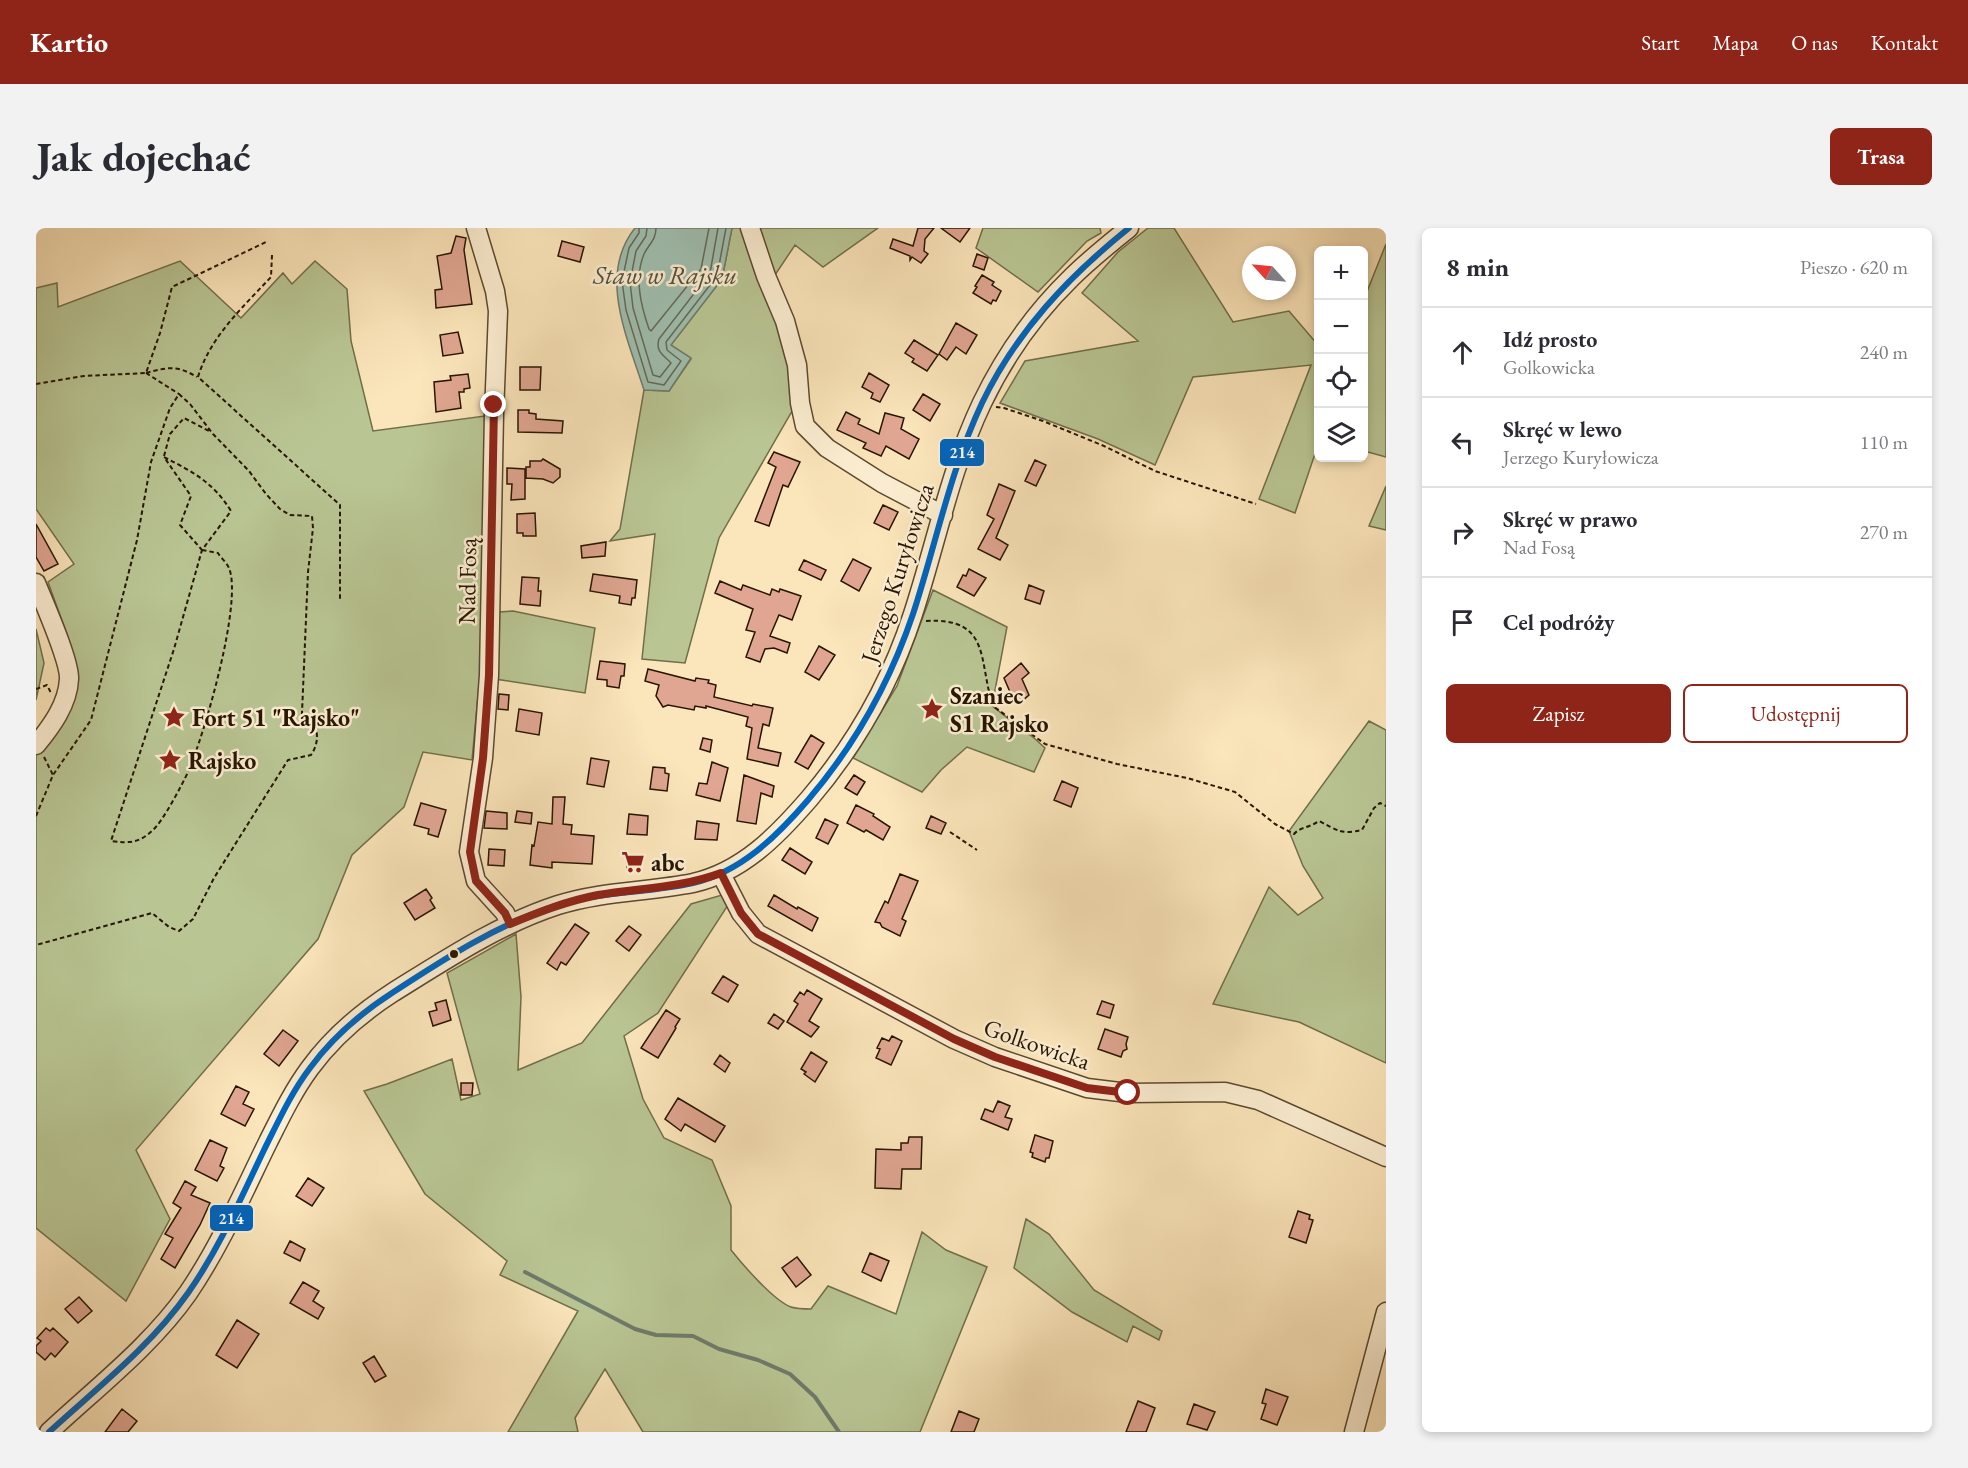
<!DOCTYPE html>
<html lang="pl">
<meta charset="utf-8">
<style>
body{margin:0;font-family:"EB Garamond",serif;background:#f2f2f3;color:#2b2b33}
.controls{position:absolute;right:18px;top:18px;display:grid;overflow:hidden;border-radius:9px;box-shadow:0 3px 9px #0003}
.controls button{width:54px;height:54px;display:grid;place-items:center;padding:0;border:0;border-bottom:2px solid #e1e1e2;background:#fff;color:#2b2b33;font:30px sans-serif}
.compass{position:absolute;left:1206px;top:18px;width:54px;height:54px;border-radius:50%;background:#fff;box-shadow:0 3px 9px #0003;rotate:297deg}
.stop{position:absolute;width:18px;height:18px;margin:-14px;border:4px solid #8f2418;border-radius:50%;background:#fff}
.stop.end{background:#8f2418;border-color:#fff;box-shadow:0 2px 6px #0008}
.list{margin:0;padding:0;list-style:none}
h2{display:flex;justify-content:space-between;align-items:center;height:78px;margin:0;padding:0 24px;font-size:26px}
h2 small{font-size:20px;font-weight:400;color:#7c7c81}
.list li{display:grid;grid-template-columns:39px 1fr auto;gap:18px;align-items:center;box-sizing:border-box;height:90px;padding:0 24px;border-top:2px solid #e1e1e2}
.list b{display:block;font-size:22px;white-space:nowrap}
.list p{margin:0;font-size:20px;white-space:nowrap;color:#7c7c81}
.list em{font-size:20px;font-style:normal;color:#7c7c81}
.actions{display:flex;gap:12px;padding:18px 24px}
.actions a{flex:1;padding:14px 0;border:2px solid #8f2418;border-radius:9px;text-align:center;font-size:21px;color:#8f2418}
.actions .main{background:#8f2418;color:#fff}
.icon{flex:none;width:33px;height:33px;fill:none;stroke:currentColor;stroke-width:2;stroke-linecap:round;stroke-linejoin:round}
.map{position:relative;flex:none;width:1350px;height:1204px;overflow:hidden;border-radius:9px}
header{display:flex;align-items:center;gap:36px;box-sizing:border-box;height:84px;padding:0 30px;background:#8f2418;color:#fff}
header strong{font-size:28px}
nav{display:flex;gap:33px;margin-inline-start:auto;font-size:21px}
.intro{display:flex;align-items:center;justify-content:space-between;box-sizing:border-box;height:144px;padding:0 36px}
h1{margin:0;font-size:42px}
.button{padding:15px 27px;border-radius:9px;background:#8f2418;color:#fff;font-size:21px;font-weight:700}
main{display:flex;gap:36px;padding:0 36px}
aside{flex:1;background:#fff;border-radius:9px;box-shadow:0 3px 9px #0003}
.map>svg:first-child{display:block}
.green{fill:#b9c694;stroke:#706e4a;stroke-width:1.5}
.water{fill:#9fbfb0;stroke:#6f7b6a;stroke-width:1.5}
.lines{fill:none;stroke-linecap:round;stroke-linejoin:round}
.shore{stroke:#636a58;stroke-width:1.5}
.stream{stroke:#6f7b6a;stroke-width:4}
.building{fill:#e0a691;stroke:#271500;stroke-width:1.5}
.minor-casing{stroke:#5c492e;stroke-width:21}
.path{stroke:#271500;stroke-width:2;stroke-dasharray:4.5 3;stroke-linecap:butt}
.minor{stroke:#fceed2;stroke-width:18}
.bus-1-casing{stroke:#fceed2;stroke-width:10}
.bus-1{stroke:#0065bd;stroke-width:6}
.route{stroke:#8f2418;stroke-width:8}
.bus-dot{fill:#271500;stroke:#fceed2;stroke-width:2}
.labels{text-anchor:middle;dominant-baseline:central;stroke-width:5;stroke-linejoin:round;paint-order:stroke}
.street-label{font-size:24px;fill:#271500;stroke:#fceed2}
.poi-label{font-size:24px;font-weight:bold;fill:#271500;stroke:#fceed2;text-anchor:start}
.water-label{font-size:26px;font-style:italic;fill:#51503e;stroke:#fceed2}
.line-badge{stroke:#fceed2;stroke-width:2}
.badge-label{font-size:16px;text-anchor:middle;font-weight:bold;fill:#fff}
</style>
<header>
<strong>Kartio</strong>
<nav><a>Start</a><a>Mapa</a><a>O nas</a><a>Kontakt</a></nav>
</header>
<div class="intro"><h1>Jak dojechać</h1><a class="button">Trasa</a></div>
<main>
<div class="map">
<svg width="1350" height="1204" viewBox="0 0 1350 1204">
<rect width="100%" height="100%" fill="#fbe5ba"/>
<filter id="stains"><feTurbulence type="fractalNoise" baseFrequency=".00333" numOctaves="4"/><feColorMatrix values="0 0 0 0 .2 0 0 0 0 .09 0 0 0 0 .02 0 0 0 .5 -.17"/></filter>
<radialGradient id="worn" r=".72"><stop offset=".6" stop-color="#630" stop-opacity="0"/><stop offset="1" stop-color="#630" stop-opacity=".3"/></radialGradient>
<path class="green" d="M696,0H709L749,108L762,183L755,185L683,310L649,435L606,431L619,306L574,313L584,301L608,162L633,163L655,131L634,118L686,51Z
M722,0H842L787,39L759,17L737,50Z
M947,0H1064L1065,5L1051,13L1002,64L940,20Z
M1112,0H1138L1197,94L1253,83L1282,117V217L1259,285L1223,271L1275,137L1157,149L1119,237L1062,211L964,175L989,133L1102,113L1046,65L1082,24Z
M1350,16V229L1328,223V71Z
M144,33L205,90L247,45L256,56L279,33L311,61L315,113L337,203L456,187L446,425L436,532L387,524L368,579L316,627L282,711L100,922L134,991L90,1073L0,1000V526L16,511L41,455L29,401L12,354L38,336L0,281V60L21,55L22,79Z
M1350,258V302L1333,298Z
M897,362L971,399L956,478L998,510L1009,520L998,544L931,519L905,542L886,564L817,530L861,458Z
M477,383L559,400L549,465L459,451L463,384Z
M0,401L8,435L0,472Z
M1333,493L1350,502V835L1263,794L1177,776L1233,659L1262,687L1287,670L1267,638L1253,603Z
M686,667L694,674L622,785L588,808L607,871L628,910L676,932L695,978V1022C707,1037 738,1073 755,1079C761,1081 769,1081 775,1081L792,1058L860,1086L886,1004L910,1022L951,1039L884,1204H607L569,1141L539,1190L542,1204H472L542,1083L464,1047L471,1033L389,966L328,863L351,856L416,831L425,872L444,866L411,745L480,706L485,769L482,842L546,815L655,676Z
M990,991L1013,1006L1058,1062L1126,1103L1123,1112L1097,1098L1091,1114L1036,1084L978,1040Z"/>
<path class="water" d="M599,0H696L686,51L635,117L655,130L633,163L608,162C592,111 561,47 599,0Z"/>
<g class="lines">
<path class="shore" d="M603,0V5L593,20L586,53L590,82L612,154L628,157L645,133L631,122L630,114L681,48L690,0
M611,0L610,8L600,23L594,54L597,80L617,147L624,149L635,135C628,127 619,124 623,111L674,45L682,0
M620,0C620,12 613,16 608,26C598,50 605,78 613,101L615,103L665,41L673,0"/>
<path class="stream" d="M489,1044L599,1101L620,1107L657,1108L683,1121L722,1132L754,1146L779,1169L803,1204"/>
</g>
<path class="building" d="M882,0H898L889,11L888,23L892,26L885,35L876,29L874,32V28L854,20L857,11L877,18Z
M905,0H934L924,14Z
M420,8L430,10L428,22L436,76L400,80L399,62L406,61L401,28L415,25Z
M526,13L548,19L544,34L522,28Z
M941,26L952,30L948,42L937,38Z
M946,47L958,54L956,57L965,63L960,73L957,72L955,76L937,65L941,59L939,58Z
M920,95L941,107L930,126L920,119L911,132L903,126Z
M422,104L427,125L407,128L404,107Z
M878,112L902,127L891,143L876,134L878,131L869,125Z
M484,139H505L504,162H484Z
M833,145L853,157L844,174L835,170L837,165L826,159Z
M432,146L434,160L428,161V164H423L425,180L400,184L398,154L415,152L414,148Z
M887,166L904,176L894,193L877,182Z
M482,182H493V185L500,186V191L527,193L526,205L482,204Z
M810,184L824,191L822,196L843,206L849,185L868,190L865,201L883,211L873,231L850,218L845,228L827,220L830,215L801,202Z
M738,224L764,234L752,259L747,257L733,298L719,293L740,239L732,235Z
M507,231L524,241V249L517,255L507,251L490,250V239H494V233H505Z
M999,232L1010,237L1000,258L989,253Z
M471,240L489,241V271L475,272L476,256H471Z
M963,256L979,263L960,310L972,317L964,332L942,321L958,291L951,287Z
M847,277L862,284L853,302L838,295Z
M499,285L500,308H487V305H481V286Z
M0,296L22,336L8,343L0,329Z
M570,314L569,328L546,330L545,318Z
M817,331L835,340L823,363L805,353Z
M768,332L790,342L785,352L763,342Z
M933,341L950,350L938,368L921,359L927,347L930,348Z
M557,346L601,352L599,370H596L595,377L583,375L584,368L554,363Z
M486,349L503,350L502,363H505L504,378L484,376Z
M684,353L705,362L707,357L734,367L736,361L743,364L744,361L765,368L756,392L743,387L734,408L754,415L751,425L738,420L729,421L724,434L710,429L719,404L710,402L717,381L679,365Z
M993,357L1008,363L1004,376L989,371Z
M783,418L799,427L783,452L769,444Z
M564,433L589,436L588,448H585L583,460L571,458V452L561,451Z
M985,435L993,445L986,451L993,467L984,475L979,470L977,471L968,450Z
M612,441L659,453L660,450L673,452L672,455L680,457L678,469L716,478L717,476L737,480L733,498L727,496L722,520L745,525L742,538L711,531L716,500L710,498L712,489L670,478V480L659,478L658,482L632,477L627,479L620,468L623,457L609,453Z
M463,466L473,467L472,482L462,481Z
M483,481L506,485L503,507L480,503Z
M775,507L788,515L772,541L759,534Z
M667,510L676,512L674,524L664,521Z
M555,530L573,533L568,559L551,556Z
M676,534L692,540L684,573L660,567L663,555L671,556Z
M617,539L629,540V545L633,546L631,563L614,561Z
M708,547L738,558L736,569L725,565L720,596L701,593Z
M818,547L829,554L821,567L809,560Z
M1026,553L1042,560L1035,579L1018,572Z
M517,569H529L527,596L536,597L535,606L558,608L556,636L516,634V640L494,637L496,617L498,618L502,594L516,596Z
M385,575L410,582L402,609L392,606L393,601L378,597Z
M820,577L838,586L837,588L854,599L847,612L830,602L828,604L811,595Z
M450,583L471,585V601L448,600Z
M481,583L496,585L495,596L479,594Z
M593,586L612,588L611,607L591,606Z
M895,588L910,595L905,606L890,600Z
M789,591L802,597L792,616L780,610Z
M661,593L683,596L681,612L659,611Z
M754,620L776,634L769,646L746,632Z
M453,621L469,622L468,638L452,637Z
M590,627H604V640H591Z
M864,646L882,653L866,691L870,693L864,708L846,699L844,695L839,694L849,673L852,675Z
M390,661L396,670L394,672L399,680L379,692L368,675Z
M738,667L761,681L762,679L782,690L776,703L732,678Z
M539,696L553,705L530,737L525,734L521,742L511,735Z
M593,698L605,707L593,723L580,713Z
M687,748L702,757L692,774L676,765Z
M771,762L786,771L773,793L783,799L775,809L751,794L762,776L758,773L764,764L768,767Z
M410,772L415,792L397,798L393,784L401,782L399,775Z
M1066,773L1078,777L1074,790L1061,786Z
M630,782L644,791L639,799L640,800L622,830L605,820Z
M738,786L748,793L742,801L732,795Z
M1069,801L1092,809L1090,816L1091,821L1087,823L1085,829L1062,821Z
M247,802L262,813L243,838L228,826Z
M856,808L866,813L855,837L840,830L844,821L841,820L846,810L853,813Z
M775,824L791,834L779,854L768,846L770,844L765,841Z
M684,827L694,835L689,844L678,836Z
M425,855H437L436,867H425Z
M200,858L213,864L207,876L218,881L209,898L185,886Z
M642,870L689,898L679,914L649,896L645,903L629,891Z
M962,873L974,878L969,889L976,891L972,902L945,891L949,881L957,884Z
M999,907L1017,913L1013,930H1010L1009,934L996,929L997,925L994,924Z
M873,909H886L885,941H866L865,961L839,960L840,921L865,922V915H872Z
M174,912L191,920L184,938L188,940L181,953L159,942Z
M272,950L288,960L276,978L260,968Z
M149,953L160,959L155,967L174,975L164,997L139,1040L125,1031L137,1010L129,1006L145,980L137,975Z
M1262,983L1274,987L1273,991L1277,992L1270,1015L1253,1009Z
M254,1013L269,1021L264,1033L248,1025Z
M834,1025L853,1033L845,1053L826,1044Z
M761,1029L775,1047L760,1059L746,1040Z
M267,1054L283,1063L277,1073L288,1080L282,1091L254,1075Z
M43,1069L56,1083L42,1095L29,1081Z
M201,1092L223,1106L201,1140L180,1127Z
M10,1100L14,1103L17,1100L32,1114L19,1129L15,1125L9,1132L0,1124V1118L5,1113L1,1110Z
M338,1128L350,1148L339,1154L327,1135Z
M1230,1161L1252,1169L1241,1197L1225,1191L1230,1176L1226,1175Z
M1102,1173L1119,1180L1110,1204H1090Z
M1158,1176L1179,1184L1171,1202L1151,1196Z
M86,1181L101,1193L92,1204H69Z
M923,1183L943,1191L938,1204H915Z"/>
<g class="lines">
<g class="minor-casing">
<path id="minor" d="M440,0L459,63L462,83L458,186L453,447L447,530L433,624L440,653L469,685L474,696
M714,0L730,48L749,93L761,137L764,175L769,198L791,220L846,255L907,287
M0,355C8,375 34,433 33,451C32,476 15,499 0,517
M685,646L705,685L722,706L918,811L959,829L1051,860L1092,865L1189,864L1222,872L1350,929
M13,1204C60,1160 115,1118 152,1065C184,1018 207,965 232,914C245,888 257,863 274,840C296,810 325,785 356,765C409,732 463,696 522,677C566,663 612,664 657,655C706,644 741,608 773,571C819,517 855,454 877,386C900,316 914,242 946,175C968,129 998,86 1035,50C1053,32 1073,16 1093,0
M1318,1204L1350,1084"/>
</g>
<path class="path" d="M236,27L235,49C207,79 174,109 162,149L304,277V371
M110,145C132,139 141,137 161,149
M110,145L143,166
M0,156L48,148L110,145L124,105L136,59L230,14
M960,179L968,180L1007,193L1068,218L1119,243L1220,276
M128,228L134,206L148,190L175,204
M166,322L182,325C185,330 191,335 193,340C207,374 168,508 152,544C146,557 127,593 117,602C102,616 93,615 75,613L138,421L166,322L195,283C177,254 157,244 128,229L155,268L144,297L166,322
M890,393C956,389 942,434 957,478L1009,516L1081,536L1151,550L1199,564L1239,596L1258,606C1264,599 1273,600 1283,593C1301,602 1305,607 1326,602L1338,580L1344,575L1350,578
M0,461L11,457L15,465
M8,529L17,547
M0,588L17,547L55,492L101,312L115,234L134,180L143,166L154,176L177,206L213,243L230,266L244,281L254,287L276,288L277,300L272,344L266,485L267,494L280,500C282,510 281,518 275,527L252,532L178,650L157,691L143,703L133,699L116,685L0,717
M914,604L941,622"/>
<use href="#minor" class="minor"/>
<g class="bus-1-casing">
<path id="bus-1" d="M13,1204C61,1160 114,1119 152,1065C183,1021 205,970 228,922C242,894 255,865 274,840C296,810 325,785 356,765C408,731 462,696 522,677C566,663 612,665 657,655C705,644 741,608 772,572C819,517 854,454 877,386C900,316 914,243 946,175C980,104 1032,49 1093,0"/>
</g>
<use href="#bus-1" class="bus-1"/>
</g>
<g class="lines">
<path class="route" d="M458,177L453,447L447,530L434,624L440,653L469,685L474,696C503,684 531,673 562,667C603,660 645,660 685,645L705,685L722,706L918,811L959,829L1051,860L1092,865"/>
</g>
<defs>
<g id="sight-bare" transform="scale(1.8)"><path d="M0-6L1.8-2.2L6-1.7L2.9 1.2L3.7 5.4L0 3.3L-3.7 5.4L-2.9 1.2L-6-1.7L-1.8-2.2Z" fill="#8f2418" stroke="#fceed2" stroke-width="2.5" paint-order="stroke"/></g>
<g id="supermarket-bare" transform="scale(1.8)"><path d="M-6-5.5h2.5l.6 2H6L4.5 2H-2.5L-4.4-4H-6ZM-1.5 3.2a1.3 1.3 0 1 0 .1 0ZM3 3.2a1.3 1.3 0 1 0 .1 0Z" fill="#8f2418" stroke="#fceed2" stroke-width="2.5" paint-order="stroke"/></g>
</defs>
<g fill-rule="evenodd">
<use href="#sight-bare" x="896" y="481"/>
<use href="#sight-bare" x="138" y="489"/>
<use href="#sight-bare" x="134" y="532"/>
<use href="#supermarket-bare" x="597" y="634"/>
</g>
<circle class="bus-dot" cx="418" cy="726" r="5"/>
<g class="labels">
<g class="street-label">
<text transform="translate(861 345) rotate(-72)">Jerzego Kuryłowicza</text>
<text transform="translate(431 353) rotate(-89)">Nad Fosą</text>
<text transform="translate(1001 816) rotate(19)">Golkowicka</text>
</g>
<g class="poi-label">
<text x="914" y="467">Szaniec<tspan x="914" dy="28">S1 Rajsko</tspan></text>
<text x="156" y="489">Fort 51 "Rajsko"</text>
<text x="152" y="532">Rajsko</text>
<text x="615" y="634">abc</text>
</g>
<g class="water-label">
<text x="629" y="47">Staw w Rajsku</text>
</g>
</g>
<g class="line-badge">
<rect x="903" y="210" width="46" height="29" rx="6" fill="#0065bd"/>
<rect x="173" y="976" width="45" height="28" rx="6" fill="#0065bd"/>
</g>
<g class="badge-label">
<text x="926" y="230">214</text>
<text x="195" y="996">214</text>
</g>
<rect width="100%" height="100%" filter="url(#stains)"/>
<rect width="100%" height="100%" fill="url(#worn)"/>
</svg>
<div class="controls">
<button>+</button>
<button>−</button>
<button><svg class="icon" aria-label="locate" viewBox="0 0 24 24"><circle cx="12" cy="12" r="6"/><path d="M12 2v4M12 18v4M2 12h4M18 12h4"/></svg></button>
<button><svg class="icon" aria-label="layers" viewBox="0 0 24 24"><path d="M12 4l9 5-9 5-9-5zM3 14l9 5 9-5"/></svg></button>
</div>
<svg class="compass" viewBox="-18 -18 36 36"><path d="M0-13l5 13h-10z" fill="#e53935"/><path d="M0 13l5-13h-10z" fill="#7c7c81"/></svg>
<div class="stop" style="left:1092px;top:865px"></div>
<div class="stop end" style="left:458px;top:177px"></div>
</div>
<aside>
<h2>8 min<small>Pieszo · 620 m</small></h2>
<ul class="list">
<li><svg class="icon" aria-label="ahead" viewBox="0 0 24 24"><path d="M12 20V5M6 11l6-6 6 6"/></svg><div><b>Idź prosto</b><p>Golkowicka</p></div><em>240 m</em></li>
<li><svg class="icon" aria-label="left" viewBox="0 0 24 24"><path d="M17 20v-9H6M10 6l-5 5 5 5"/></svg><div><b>Skręć w lewo</b><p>Jerzego Kuryłowicza</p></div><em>110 m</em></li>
<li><svg class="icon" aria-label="right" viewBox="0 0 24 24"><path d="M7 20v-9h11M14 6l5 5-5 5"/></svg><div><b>Skręć w prawo</b><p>Nad Fosą</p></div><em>270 m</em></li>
<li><svg class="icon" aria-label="arrive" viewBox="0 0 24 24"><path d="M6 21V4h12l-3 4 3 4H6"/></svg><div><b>Cel podróży</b></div></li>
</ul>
<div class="actions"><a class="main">Zapisz</a><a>Udostępnij</a></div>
</aside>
</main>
